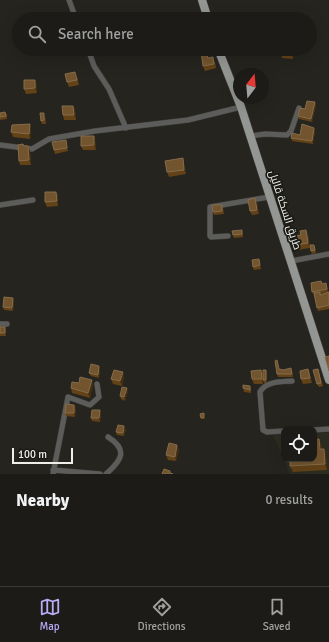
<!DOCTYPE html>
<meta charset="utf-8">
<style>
body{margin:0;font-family:Signika,Cairo,sans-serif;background:#252420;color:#f1f3f6}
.controls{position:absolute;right:12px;bottom:12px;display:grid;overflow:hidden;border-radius:8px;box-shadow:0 4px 16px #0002}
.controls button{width:36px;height:36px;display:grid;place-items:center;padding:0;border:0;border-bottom:1px solid #3a3936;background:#1c1b17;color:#f1f3f6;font:20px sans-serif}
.compass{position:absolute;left:233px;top:68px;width:36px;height:36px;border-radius:50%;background:#1c1b17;box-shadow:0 4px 16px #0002;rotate:16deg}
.scale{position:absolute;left:12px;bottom:10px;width:61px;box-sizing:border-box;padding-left:4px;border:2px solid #efeeeb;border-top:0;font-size:11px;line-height:14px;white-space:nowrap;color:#efeeeb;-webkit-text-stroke:3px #1b1b16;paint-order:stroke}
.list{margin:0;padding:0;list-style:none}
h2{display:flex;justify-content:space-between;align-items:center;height:52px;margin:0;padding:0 16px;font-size:17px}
h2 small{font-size:13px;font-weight:400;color:#a0a1a1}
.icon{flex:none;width:22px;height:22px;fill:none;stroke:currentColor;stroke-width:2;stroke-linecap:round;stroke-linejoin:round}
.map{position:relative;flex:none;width:329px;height:474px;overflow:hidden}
.search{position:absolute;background:#1c1b17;box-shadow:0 4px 16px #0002;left:12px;right:12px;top:12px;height:44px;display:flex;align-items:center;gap:10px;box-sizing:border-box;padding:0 14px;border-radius:22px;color:#a0a1a1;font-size:15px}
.sheet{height:112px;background:#1c1b17}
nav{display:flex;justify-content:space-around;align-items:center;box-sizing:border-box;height:56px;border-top:1px solid #3a3936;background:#1c1b17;font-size:11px;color:#a0a1a1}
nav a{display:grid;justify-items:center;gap:2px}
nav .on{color:#b9abf7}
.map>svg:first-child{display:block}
.built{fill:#2d2c21}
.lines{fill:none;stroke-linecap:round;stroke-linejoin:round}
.minor-casing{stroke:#41403c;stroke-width:6}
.primary-casing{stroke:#41403c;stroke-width:9}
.minor{stroke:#5c5d5b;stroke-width:5}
.primary{stroke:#939692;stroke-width:8}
.wall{fill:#634217}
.shaded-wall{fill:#442e11}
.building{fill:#72542e;stroke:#856c4b}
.labels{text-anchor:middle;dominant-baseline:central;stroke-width:3.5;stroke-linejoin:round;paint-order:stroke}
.street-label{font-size:11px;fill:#efeeeb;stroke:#1b1b16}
</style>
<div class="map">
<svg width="329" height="474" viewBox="0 0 329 474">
<rect width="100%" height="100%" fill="#25241f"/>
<path class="built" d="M314,433H329V474H290L273,435H284V459H314Z"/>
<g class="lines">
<g class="minor-casing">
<path id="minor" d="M69,0L76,19
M88,49L94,66L109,89L126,128
M250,136L265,134L287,135L291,131L299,108
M0,145L32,149L49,139L95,131L188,120L241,107
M0,205L33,200
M228,236L211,237L210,236V207L269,197
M291,261L329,254
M0,324H7
M314,430L329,429
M284,431L267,432L263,430L260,392C266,381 281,382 292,381
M53,470L100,474
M53,474L68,397L90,405L99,397L97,384
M106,474C121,461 129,450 108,437"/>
</g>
<g class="primary-casing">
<path id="primary" d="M202,0L208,19
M218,49L241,107L329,380"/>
</g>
<use href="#minor" class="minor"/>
<use href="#primary" class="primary"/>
</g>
<path class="wall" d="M227,49H233V50L228,51Z
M281,49H294L293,59L282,58L281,53Z
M206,51L208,58L215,62L216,68L205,71L203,66Z
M77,77L79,85L69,87L67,82Z
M37,84V93L26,94L24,89Z
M316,105L312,122L299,119L298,116Z
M73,106L75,110L76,120H64L63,115Z
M5,112L7,115V119L0,120V113Z
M45,116L46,124H42L41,121Z
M31,129L30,139L13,137L11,132Z
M315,131L313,144L292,141L291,138Z
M94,136L95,140L96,150H83L81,146Z
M66,140L68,151L55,154L54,150Z
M24,146L30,151L31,165H20L19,161Z
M183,158L184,163L186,174L169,177L167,172Z
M56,192L58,196V206L47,207L45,202Z
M255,198L257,203L259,214L252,215L250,211Z
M223,208L224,214L214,215L213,212Z
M243,233V237L234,238L233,235Z
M308,234L310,248L297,250L295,245L301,235Z
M315,248L316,253L312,254L311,251Z
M259,259L261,269L254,270L253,267Z
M322,284L327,286L328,292L320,294L321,295L329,292V309L318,311L314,295L312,292Z
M13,298L14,301L13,311L4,310L3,307Z
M0,327H5L6,330V336H0Z
M278,363L279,370L292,372L293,377H278L277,374Z
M100,369L99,378L91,376L89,373Z
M308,369L312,383L303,384L301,379Z
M318,369L323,386L319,387L317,384Z
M261,370L263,375L266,370L267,373V383H264L263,380V384H254L252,379Z
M124,377L122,386L113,384L111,379Z
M79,383L93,384L90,398L72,393L71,388Z
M250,386L251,390V393L244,392L243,388Z
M128,391L125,401L121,399L120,396Z
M74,405L76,408L75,417L66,416L65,413Z
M101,414L100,422L92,421L91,418Z
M200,414L204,415L205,419H201Z
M126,429L124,436L117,435L116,432Z
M319,439L322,446V449H324L326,455L327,470L293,472L290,466Z
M179,450L176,461L168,460L166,455Z"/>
<path class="shaded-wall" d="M292,49H294V50L293,59L291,54Z
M35,80L37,84V93L35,88Z
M315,102L316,105L312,122L311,119Z
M73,106L75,110L76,120L74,115Z
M30,124L31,129L30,139L29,134Z
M314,128L315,131L313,144L312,141Z
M94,136L95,140L96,150L94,145Z
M28,146L30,151L31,165L29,160Z
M183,158L184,163L186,174L184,170Z
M56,192L58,196V206L57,201Z
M255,198L257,203L259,214L257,210Z
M306,230L308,234L310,248L308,243Z
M13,298L14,301L13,311L12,308Z
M5,327L6,330V336L5,333Z
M99,366L100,369L99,378L98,375Z
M261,370L263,375V384L262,379Z
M266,370L267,373V383L266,380Z
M123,372L124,377L122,386L120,381Z
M92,380L93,384L90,398L88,393Z
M127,388L128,391L125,401L124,397Z
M74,405L76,408L75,417L74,413Z
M100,410L101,414L100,422L99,418Z
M124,426L126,429L124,436L123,433Z
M319,439L322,446V455L320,449Z
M177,445L179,450L176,461L175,457Z
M324,449L326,455L327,470L325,464Z"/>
<path class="building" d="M281,49H292L291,54L281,53Z
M206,51L208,58L213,57L214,64L203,66L201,52Z
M75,72L77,80L67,82L65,74Z
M24,80H35V88L24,89Z
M307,101L315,102L311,119L298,116L300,108L305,109Z
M62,106H73L74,115H63Z
M5,112L6,116L0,117V113Z
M40,113H44V120L41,121Z
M30,124L29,134L11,132L12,125Z
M302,124L314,128L312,141L291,138L292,133L300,135Z
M81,136H94V145L81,146Z
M66,140L67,148L54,150L52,142Z
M23,144L24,146H28L29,160L19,161L18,145Z
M183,158L184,170L167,172L165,161Z
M45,192H56L57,201L45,202Z
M255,198L257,210L250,211L248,200Z
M212,205H222V211L213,212Z
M242,230V234L233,235L232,231Z
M306,230L308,243L295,245L294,236L301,235L300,231Z
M310,245H314L315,250L311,251Z
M259,259L260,265L253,267L252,260Z
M321,281L322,284L326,283L327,289L312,292L311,283Z
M320,292V295L329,292V305L317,308L314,293Z
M4,297L13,298L12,308L3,307Z
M0,327H5V333H0Z
M329,356V371L325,357Z
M277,360L279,369L283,370L291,368L292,374H277L275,361Z
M91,364L99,366L98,375L89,373Z
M308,369L310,378L301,379L300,371Z
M318,369L321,383L317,384L313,370Z
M114,370L123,372L120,381L111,379Z
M261,370L262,379H252L251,371Z
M263,370H266V380H263Z
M80,377L92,380L88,393L71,388L72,382L79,383Z
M243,385L250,386V390L243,388Z
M122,387L127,388L124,397L120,396Z
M66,404L74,405V413H65Z
M92,410H100L99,418H91Z
M204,413V417L201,418L200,414Z
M118,425L124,426L123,433L116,432Z
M319,439L320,449H324L325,464L290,466V459H314V440Z
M169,443L177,445L175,457L166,455Z
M164,469L170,471V473L173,474H162Z"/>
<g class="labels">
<g class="street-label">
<text transform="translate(285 210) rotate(72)">طريق السكة قاليل</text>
</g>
</g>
</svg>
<div class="controls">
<button><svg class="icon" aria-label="locate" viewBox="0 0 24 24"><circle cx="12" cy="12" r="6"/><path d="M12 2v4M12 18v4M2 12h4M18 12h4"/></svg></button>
</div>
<svg class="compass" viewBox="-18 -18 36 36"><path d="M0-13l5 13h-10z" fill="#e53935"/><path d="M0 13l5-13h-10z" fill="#a0a1a1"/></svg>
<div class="scale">100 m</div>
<div class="search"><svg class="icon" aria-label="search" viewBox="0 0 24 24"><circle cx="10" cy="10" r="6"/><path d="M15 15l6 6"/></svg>Search here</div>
</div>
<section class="sheet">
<h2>Nearby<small>0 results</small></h2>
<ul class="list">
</ul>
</section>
<nav>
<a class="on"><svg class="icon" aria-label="map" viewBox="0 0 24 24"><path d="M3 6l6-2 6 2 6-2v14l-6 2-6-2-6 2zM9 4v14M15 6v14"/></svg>Map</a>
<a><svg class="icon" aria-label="directions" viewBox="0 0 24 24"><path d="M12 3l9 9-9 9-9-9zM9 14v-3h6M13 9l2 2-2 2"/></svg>Directions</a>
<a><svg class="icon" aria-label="saved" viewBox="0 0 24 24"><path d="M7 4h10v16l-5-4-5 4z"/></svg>Saved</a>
</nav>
